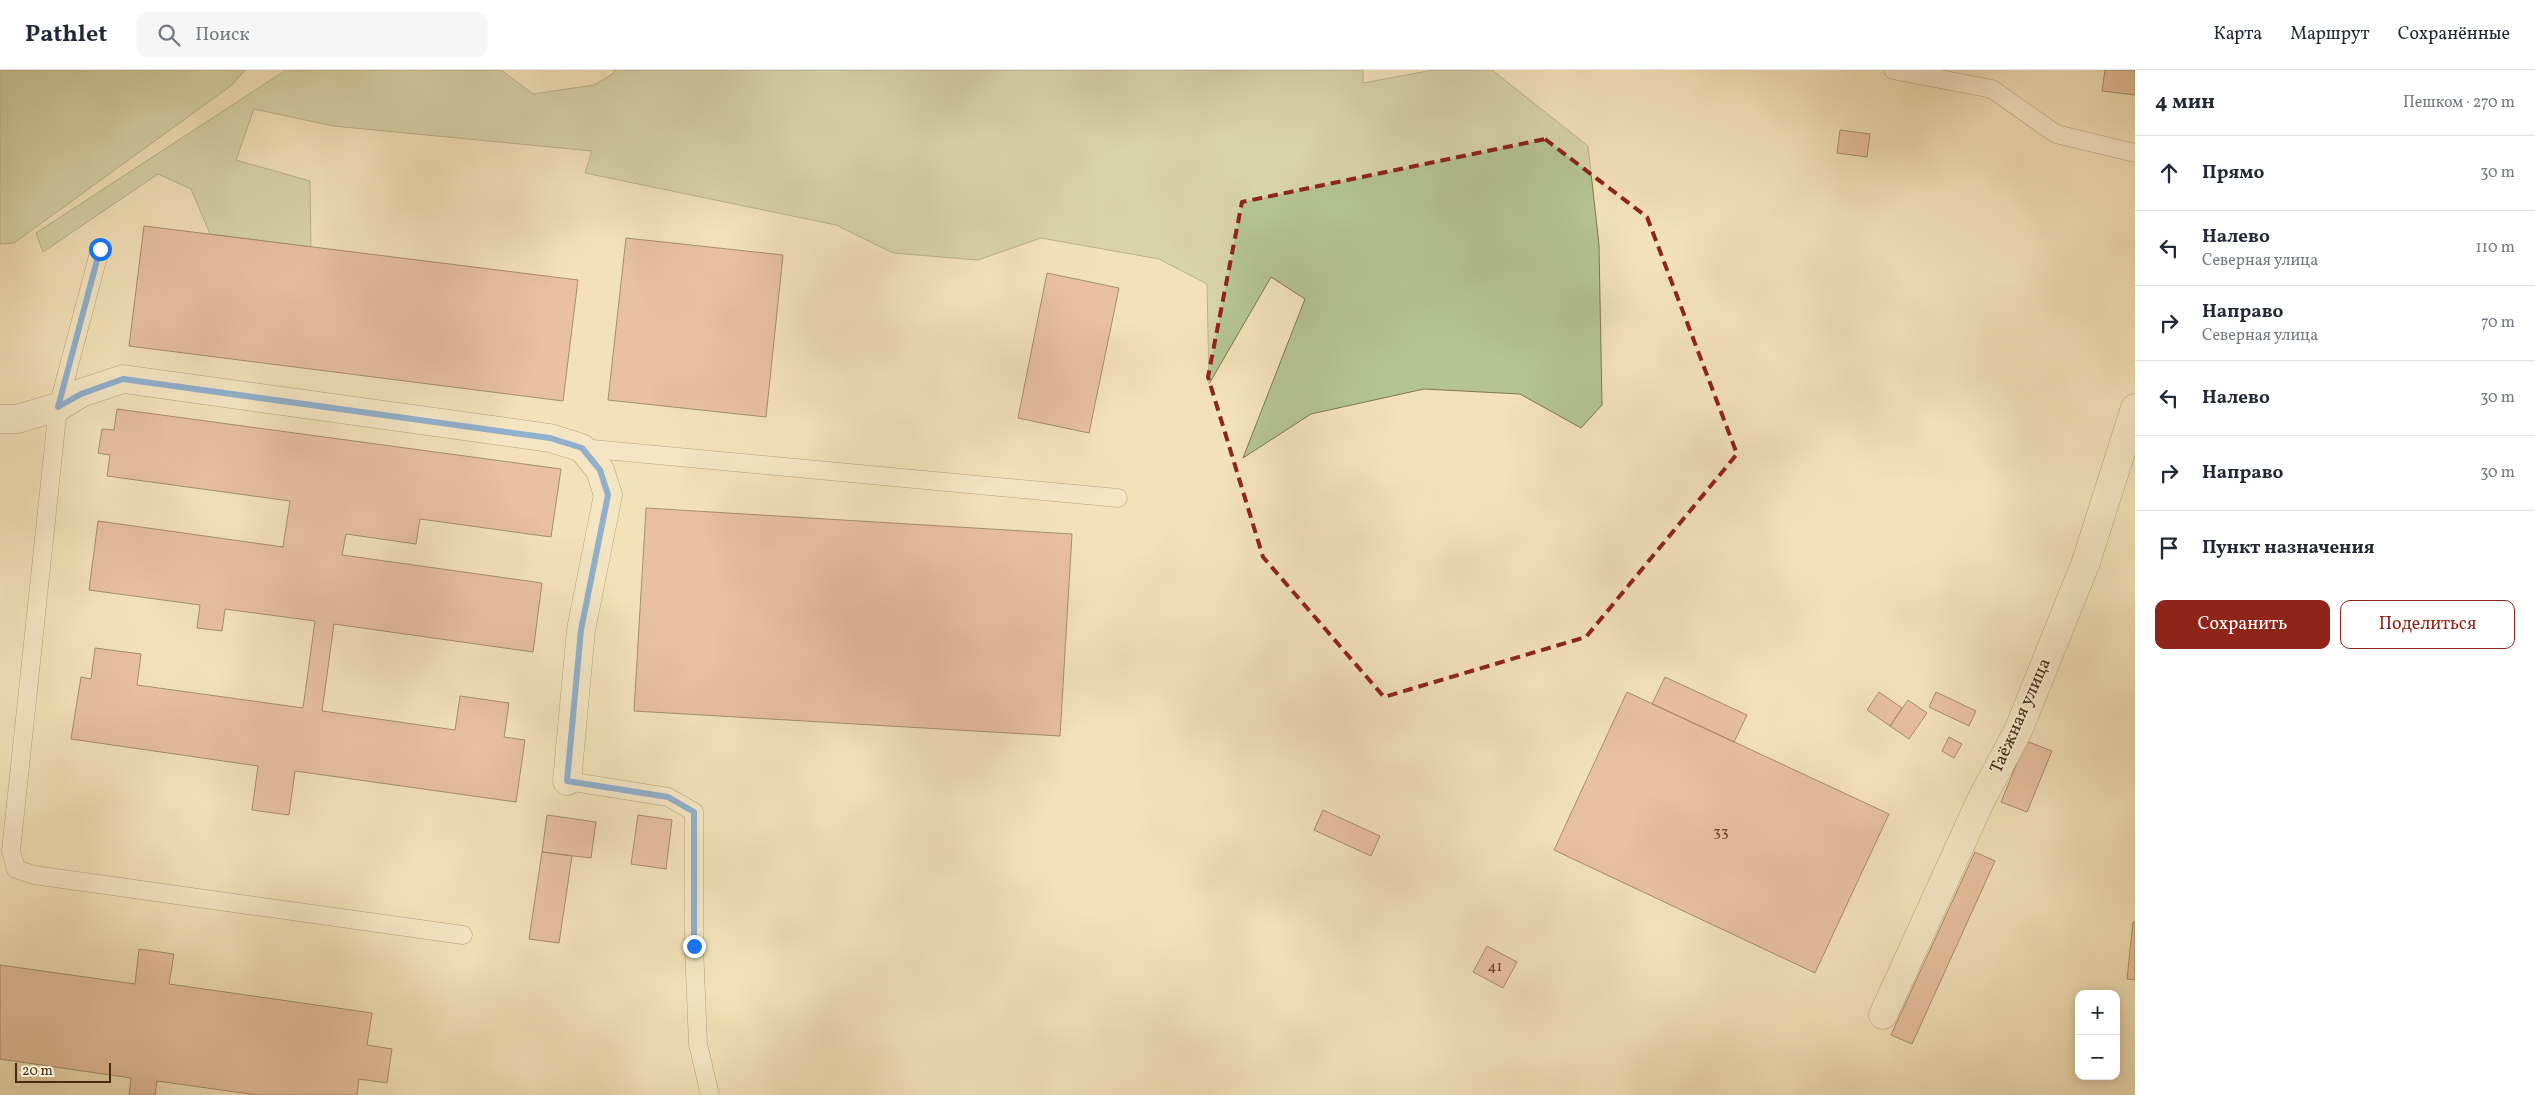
<!DOCTYPE html>
<html lang="ru">
<meta charset="utf-8">
<style>
body{margin:0;font-family:Vollkorn,serif;background:#f6f6f7;color:#1f2937}
.controls{position:absolute;right:15px;bottom:15px;display:grid;overflow:hidden;border-radius:10px;box-shadow:0 2px 12px #0003}
.controls button{width:45px;height:45px;display:grid;place-items:center;padding:0;border:0;border-bottom:1px solid #e0e1e3;background:#fff;color:#1f2937;font:25px sans-serif}
.scale{position:absolute;left:15px;bottom:12px;width:96px;box-sizing:border-box;padding-left:5px;border:2px solid #472b11;border-top:0;font-size:14px;line-height:18px;white-space:nowrap;color:#472b11;-webkit-text-stroke:4px #f7ecd1;paint-order:stroke}
.stop{position:absolute;width:15px;height:15px;margin:-11px;border:4px solid #1a73e8;border-radius:50%;background:#fff}
.stop.end{background:#1a73e8;border-color:#fff;box-shadow:0 1px 5px #0008}
.list{margin:0;padding:0;list-style:none}
h2{display:flex;justify-content:space-between;align-items:center;height:65px;margin:0;padding:0 20px;font-size:21px}
h2 small{font-size:16px;font-weight:400;color:#747a83}
.list li{display:grid;grid-template-columns:32px 1fr auto;gap:15px;align-items:center;box-sizing:border-box;height:75px;padding:0 20px;border-top:1px solid #e0e1e3}
.list b{display:block;font-size:19px;white-space:nowrap}
.list p{margin:0;font-size:16px;white-space:nowrap;color:#747a83}
.list em{font-size:16px;font-style:normal;color:#747a83}
.actions{display:flex;gap:10px;padding:15px 20px}
.actions a{flex:1;padding:11px 0;border:1px solid #8f2418;border-radius:10px;text-align:center;font-size:18px;color:#8f2418}
.actions .main{background:#8f2418;color:#fff}
.icon{flex:none;width:28px;height:28px;fill:none;stroke:currentColor;stroke-width:2;stroke-linecap:round;stroke-linejoin:round}
.map{position:relative;flex:none;width:2135px;height:1025px;overflow:hidden}
header{display:flex;align-items:center;gap:30px;box-sizing:border-box;height:70px;padding:0 25px;background:#fff;border-bottom:1px solid #e0e1e3}
header strong{font-size:24px}
nav{display:flex;gap:28px;margin-inline-start:auto;font-size:18px}
.search{width:350px;height:45px;background:#f6f6f7;display:flex;align-items:center;gap:12px;box-sizing:border-box;padding:0 18px;border-radius:10px;color:#747a83;font-size:19px}
main{display:flex}
aside{flex:1;background:#fff}
.map>svg:first-child{display:block}
.green{fill:#b5c493;stroke:#7e7852}
.building{fill:#dd9982;stroke:#472b11}
.lines{fill:none;stroke-linecap:round;stroke-linejoin:round}
.service-casing{stroke:#72593b;stroke-width:19}
.minor-casing{stroke:#72593b;stroke-width:29}
.service{stroke:#f7ecd1;stroke-width:18}
.minor{stroke:#f7ecd1;stroke-width:28}
.route{stroke:#1a73e8;stroke-width:6}
.marked{fill:none;stroke:#8f2418;stroke-width:4;stroke-dasharray:10 6;stroke-linejoin:round}
.labels{text-anchor:middle;dominant-baseline:central;stroke-width:4;stroke-linejoin:round;paint-order:stroke}
.number-label{font-size:15px;fill:#6c462d}
.street-label{font-size:18px;fill:#472b11;stroke:#f7ecd1}
</style>
<header>
<strong>Pathlet</strong>
<div class="search"><svg class="icon" aria-label="search" viewBox="0 0 24 24"><circle cx="10" cy="10" r="6"/><path d="M15 15l6 6"/></svg>Поиск</div>
<nav><a>Карта</a><a>Маршрут</a><a>Сохранённые</a></nav>
</header>
<main>
<div class="map">
<svg width="2135" height="1025" viewBox="0 0 2135 1025">
<rect width="100%" height="100%" fill="#f3e2b8"/>
<filter id="stains"><feTurbulence type="fractalNoise" baseFrequency=".004" numOctaves="4"/><feColorMatrix values="0 0 0 0 .2 0 0 0 0 .09 0 0 0 0 .02 0 0 0 .5 -.17"/></filter>
<radialGradient id="worn" r=".72"><stop offset=".6" stop-color="#630" stop-opacity="0"/><stop offset="1" stop-color="#630" stop-opacity=".3"/></radialGradient>
<path class="green" d="M0,0H245L232,15L14,173L0,174Z
M286,0H501L533,24L594,15L614,3V0H1363V13L1433,0H1492L1588,76L1599,175L1602,335L1581,358L1520,324L1424,319L1311,344L1243,388L1305,229L1271,207L1209,314L1207,214L1159,189L1041,168L978,190L893,183L836,155L585,103L592,81L333,56L254,39L236,90L310,111L311,177L210,164L191,119L158,104L43,182L36,163Z"/>
<path class="building" d="M2105,0H2135V25L2102,21Z
M1840,60L1870,64L1867,87L1837,83Z
M144,156L578,210L563,331L129,276Z
M626,168L783,185L766,347L608,330Z
M1047,203L1119,218L1089,363L1018,348Z
M117,339L561,399L551,467L420,449L416,474L346,464L342,485L542,513L533,582L334,554L322,641L455,660L460,626L509,633L504,667L525,670L516,732L295,701L289,745L252,740L258,696L71,669L81,607L91,609L95,578L141,584L137,615L303,638L315,551L225,539L222,561L197,558L200,535L89,520L98,451L283,477L290,431L107,406L110,385L98,383L102,359L114,360Z
M646,438L1072,464L1060,666L634,641Z
M1665,607L1747,645L1734,672L1652,634Z
M1627,622L1889,744L1815,903L1554,780Z
M1879,622L1902,638L1890,656L1867,640Z
M1936,622L1976,641L1969,656L1929,637Z
M1908,630L1927,643L1909,669L1890,656Z
M1949,667L1962,674L1954,688L1942,681Z
M2026,671L2052,681L2027,742L2001,732Z
M1323,740L1380,766L1371,786L1314,760Z
M547,745L596,752L591,788L542,782Z
M638,745L672,750L666,799L631,794Z
M542,782L572,786L559,873L529,869Z
M1975,782L1995,791L1912,974L1891,965Z
M2133,852H2135V910L2127,909Z
M1487,876L1517,892L1503,918L1473,902Z
M139,879L174,884L169,914L372,943L367,975L392,979L387,1013L359,1009L357,1025H257L157,1011L155,1025H129L131,1008L0,989V895L135,914Z"/>
<g class="lines">
<g class="service-casing">
<path id="service" d="M1893,0L1992,19L2056,64L2135,83
M100,179L58,337L11,781L16,799L34,805L463,865
M582,378L1118,428
M567,711L668,727L694,742V876L698,974L710,1025"/>
</g>
<g class="minor-casing">
<path id="minor" d="M0,349H17L58,337L81,323L123,309L550,368L582,378L600,400L608,425L581,560L567,711
M1883,945L1981,730L2018,661L2086,492L2135,338"/>
</g>
<use href="#service" class="service"/>
<use href="#minor" class="minor"/>
</g>
<g class="lines">
<path class="route" d="M100,179L58,337L81,324L123,309L550,368L582,378L600,400L608,425L581,560L567,711L668,727L694,742V876"/>
</g>
<path d="M0 0H2135V1025H0ZM1545,69L1647,147L1737,384L1586,567L1384,627L1263,487L1208,307L1242,132Z" fill="#f3e2b8" fill-opacity=".55" fill-rule="evenodd"/>
<path class="marked" d="M1545,69L1647,147L1737,384L1586,567L1384,627L1263,487L1208,307L1242,132Z"/>
<g class="labels">
<g class="number-label">
<text x="1721" y="762">33</text>
<text x="1495" y="897">41</text>
</g>
<g class="street-label">
<text transform="translate(2021 646) rotate(-66)">Таёжная улица</text>
</g>
</g>
<rect width="100%" height="100%" filter="url(#stains)"/>
<rect width="100%" height="100%" fill="url(#worn)"/>
</svg>
<div class="controls">
<button>+</button>
<button>−</button>
</div>
<div class="scale">20 m</div>
<div class="stop" style="left:100px;top:179px"></div>
<div class="stop end" style="left:694px;top:876px"></div>
</div>
<aside>
<h2>4 мин<small>Пешком · 270 m</small></h2>
<ul class="list">
<li><svg class="icon" aria-label="ahead" viewBox="0 0 24 24"><path d="M12 20V5M6 11l6-6 6 6"/></svg><div><b>Прямо</b></div><em>30 m</em></li>
<li><svg class="icon" aria-label="left" viewBox="0 0 24 24"><path d="M17 20v-9H6M10 6l-5 5 5 5"/></svg><div><b>Налево</b><p>Северная улица</p></div><em>110 m</em></li>
<li><svg class="icon" aria-label="right" viewBox="0 0 24 24"><path d="M7 20v-9h11M14 6l5 5-5 5"/></svg><div><b>Направо</b><p>Северная улица</p></div><em>70 m</em></li>
<li><svg class="icon" aria-label="left" viewBox="0 0 24 24"><path d="M17 20v-9H6M10 6l-5 5 5 5"/></svg><div><b>Налево</b></div><em>30 m</em></li>
<li><svg class="icon" aria-label="right" viewBox="0 0 24 24"><path d="M7 20v-9h11M14 6l5 5-5 5"/></svg><div><b>Направо</b></div><em>30 m</em></li>
<li><svg class="icon" aria-label="arrive" viewBox="0 0 24 24"><path d="M6 21V4h12l-3 4 3 4H6"/></svg><div><b>Пункт назначения</b></div></li>
</ul>
<div class="actions"><a class="main">Сохранить</a><a>Поделиться</a></div>
</aside>
</main>
